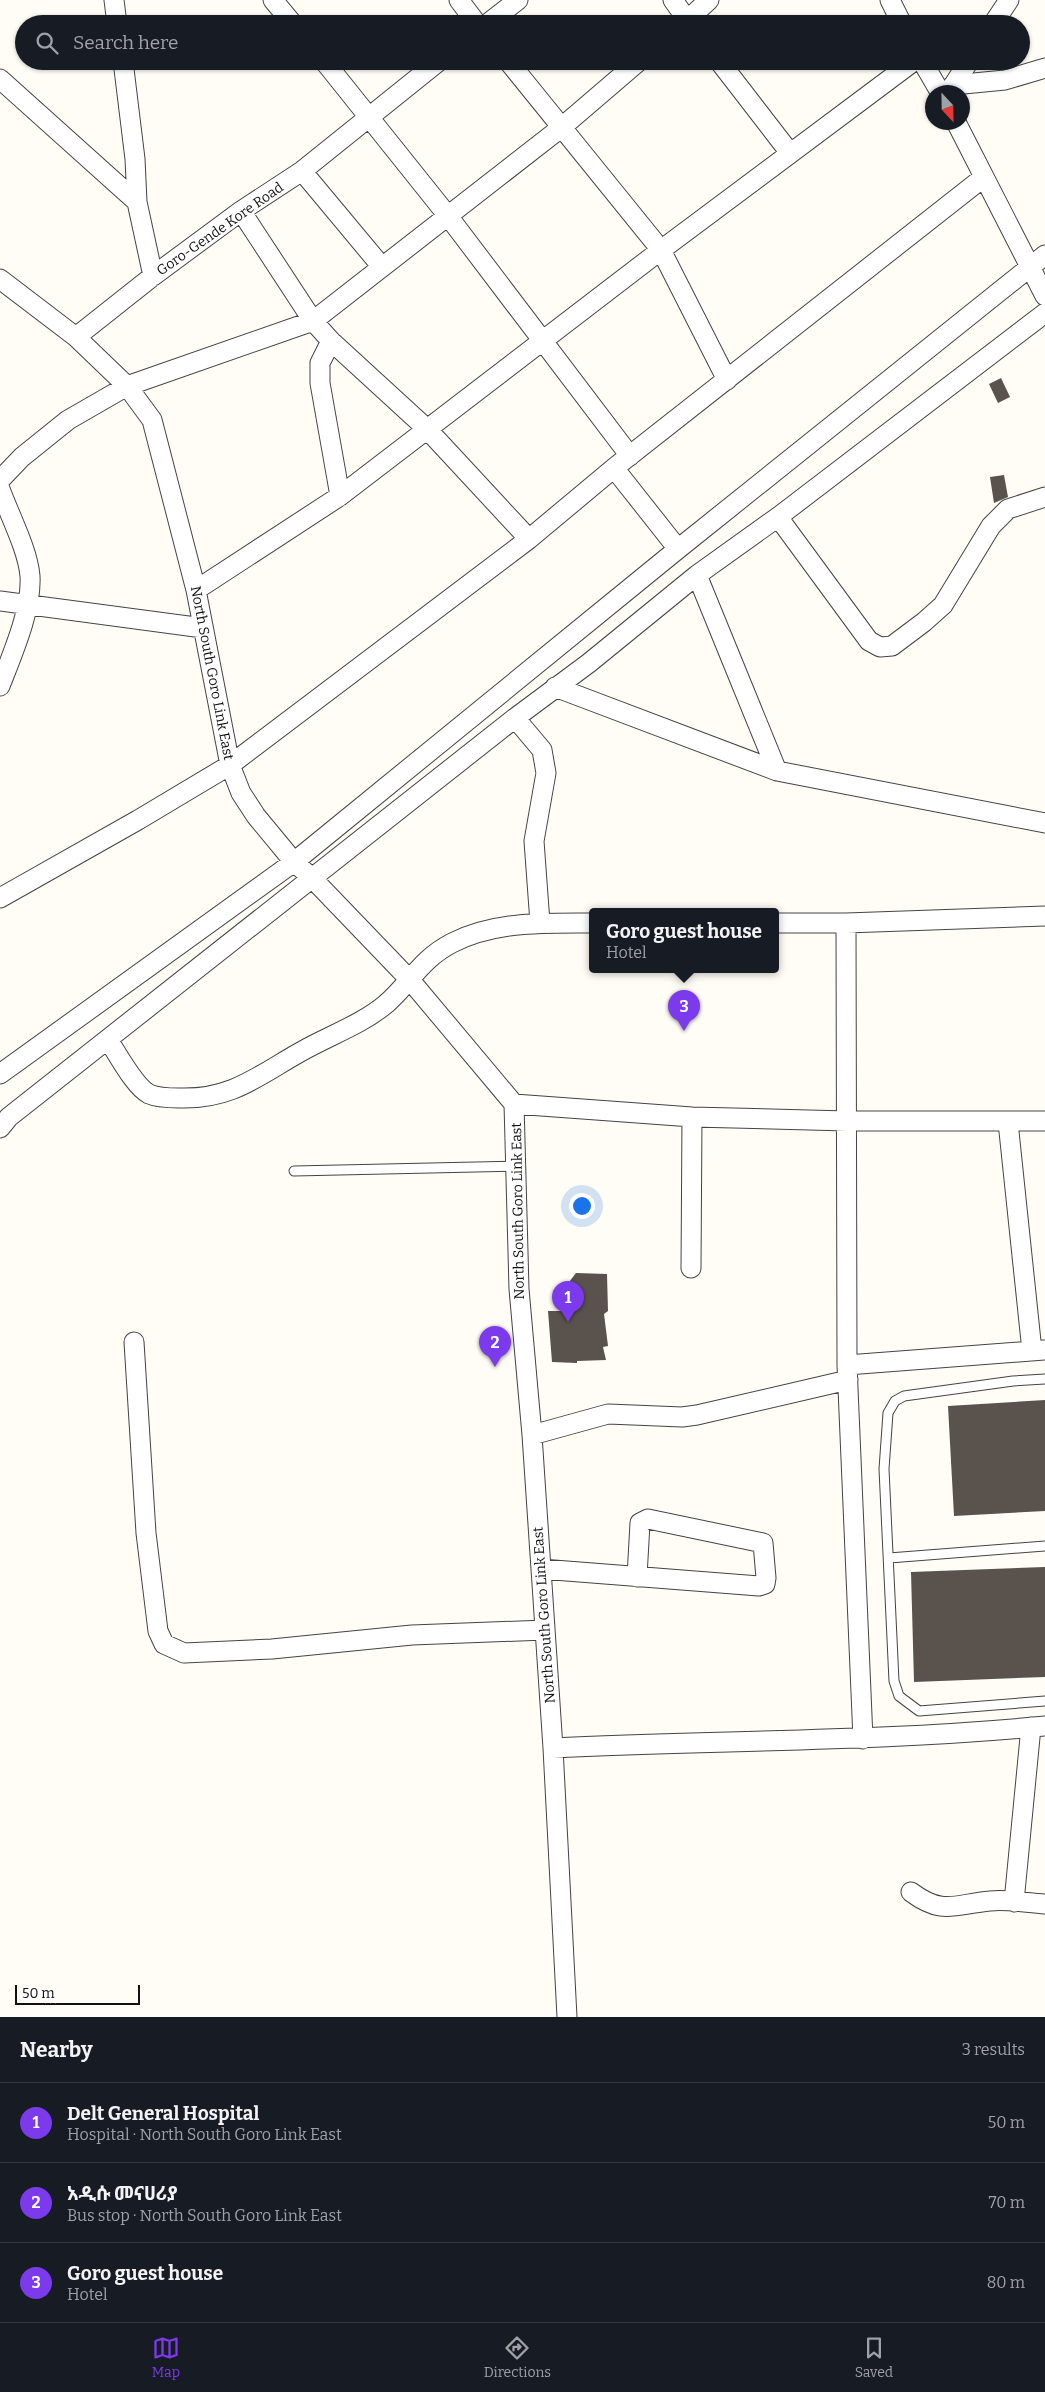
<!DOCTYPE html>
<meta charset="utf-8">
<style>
body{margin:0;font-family:Bitter,"Noto Sans Ethiopic",serif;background:#20242c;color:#f1f3f6}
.compass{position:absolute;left:925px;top:85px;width:45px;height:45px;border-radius:50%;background:#171b24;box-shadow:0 1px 4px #0004;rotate:158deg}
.scale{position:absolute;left:15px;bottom:12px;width:125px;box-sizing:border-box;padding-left:5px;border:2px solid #111;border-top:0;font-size:14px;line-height:18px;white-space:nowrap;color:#111;-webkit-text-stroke:4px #fff;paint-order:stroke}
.you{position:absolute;left:581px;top:1205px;width:18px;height:18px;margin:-12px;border:4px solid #fff;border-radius:50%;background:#1a73e8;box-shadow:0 0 0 8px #1a73e833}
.badge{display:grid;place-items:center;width:32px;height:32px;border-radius:50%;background:#7c3aed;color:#fff;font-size:16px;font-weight:700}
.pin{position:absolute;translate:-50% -41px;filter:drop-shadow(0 1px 2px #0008)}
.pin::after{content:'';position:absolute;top:26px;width:18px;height:15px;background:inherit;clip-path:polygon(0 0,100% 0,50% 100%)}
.popup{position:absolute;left:589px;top:908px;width:190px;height:65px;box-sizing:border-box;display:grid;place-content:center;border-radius:5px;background:#171b24;filter:drop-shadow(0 1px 4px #0005);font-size:16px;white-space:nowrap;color:#9ea1a6}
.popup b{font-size:19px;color:#f1f3f6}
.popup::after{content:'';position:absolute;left:50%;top:100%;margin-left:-10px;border:10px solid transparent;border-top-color:#171b24}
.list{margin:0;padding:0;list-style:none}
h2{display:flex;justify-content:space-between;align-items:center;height:65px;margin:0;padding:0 20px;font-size:21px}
h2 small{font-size:16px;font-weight:400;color:#9ea1a6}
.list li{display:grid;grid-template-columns:32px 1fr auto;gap:15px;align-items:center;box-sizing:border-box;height:80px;padding:0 20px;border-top:1px solid #363941}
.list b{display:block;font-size:19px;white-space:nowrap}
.list p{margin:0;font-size:16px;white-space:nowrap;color:#9ea1a6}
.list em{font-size:16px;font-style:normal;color:#9ea1a6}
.icon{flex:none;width:28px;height:28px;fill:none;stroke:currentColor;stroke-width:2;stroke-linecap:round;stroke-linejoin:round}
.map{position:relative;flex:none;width:1045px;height:2017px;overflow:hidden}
.search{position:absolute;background:#171b24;box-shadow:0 1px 4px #0004;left:15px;right:15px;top:15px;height:55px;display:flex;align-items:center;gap:12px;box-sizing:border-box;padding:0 18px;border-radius:28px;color:#9ea1a6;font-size:19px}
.sheet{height:305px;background:#171b24}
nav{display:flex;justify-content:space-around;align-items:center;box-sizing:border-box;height:70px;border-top:1px solid #363941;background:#171b24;font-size:14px;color:#9ea1a6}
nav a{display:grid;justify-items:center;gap:2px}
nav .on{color:#7c3aed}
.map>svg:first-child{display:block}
.building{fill:#5a524d}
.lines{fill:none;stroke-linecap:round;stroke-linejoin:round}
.lane-casing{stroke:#444;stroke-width:11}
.street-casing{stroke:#444;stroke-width:21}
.lane{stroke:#fff;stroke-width:9}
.street{stroke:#fff;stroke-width:19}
.labels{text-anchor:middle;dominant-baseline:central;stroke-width:5;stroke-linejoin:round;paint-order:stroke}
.street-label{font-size:14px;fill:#111;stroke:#fff}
</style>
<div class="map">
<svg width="1045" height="2017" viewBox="0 0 1045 2017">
<rect width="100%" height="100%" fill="#fffdf5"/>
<path class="building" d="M1001,378L1010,397L998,403L989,384Z
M1004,475L1008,497L994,503L990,477Z
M576,1273L607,1274L608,1311L604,1314L608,1346L603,1347L606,1360L577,1361V1363L552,1362L548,1311H569L564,1294L566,1286Z
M1045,1400V1511L954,1516L948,1406Z
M1045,1567V1677L914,1682L911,1572Z"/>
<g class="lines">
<g class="lane-casing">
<path id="lane" d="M294,1171L517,1166
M1045,1379L1013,1381L904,1396L895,1401L888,1413L884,1469L894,1681L899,1696L919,1711L1045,1701
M889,1558L1045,1546"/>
</g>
<g class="street-casing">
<path id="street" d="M114,0L117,24
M273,0L293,24
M459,0L477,24
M673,0L690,24
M890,0L902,24
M487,24L518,0
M683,24L709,0
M993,24L1009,0
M123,61L135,159L137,202L153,276
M324,61L448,216L630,456
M508,61L661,250L727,380
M719,61L790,153
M922,61L940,92
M0,79L137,202
M953,85L1005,80L1045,68
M949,92L969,61
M956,122L1045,296
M302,171L382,267
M241,211L313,321L331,341L427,429L529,539
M0,279L76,337L127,386L152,420L196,590L230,765L241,793L256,816L294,862L312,878L410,980L514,1104L519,1289L532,1435L553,1748L567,2017
M76,337L153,276L241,211L302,171L439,61
M331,341L320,363V383L340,496
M614,468L678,549
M0,480L22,457L68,420L127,386L313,321L562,127L639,61
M0,489C9,514 28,550 30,576C32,610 12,655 0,686
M778,517L869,641L880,647L892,646L924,622L943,605L991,526L1008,509L1045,497
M697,575L777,771
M196,590L340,496L661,250L914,61
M0,601L203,628
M555,687L777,771L1045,823
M515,718L542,750L546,773L534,841L540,923
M0,898L138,820L230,765L529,539L614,468L984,177
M775,923H846L1045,916
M846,923L847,1365L863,1739
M108,1040C118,1054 134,1086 149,1094C158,1098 170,1098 179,1098C233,1100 260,1074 304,1050C331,1035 362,1024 386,1004C411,982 421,959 452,943C495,921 545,923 593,923
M0,1074L294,862L678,549L1045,255
M514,1104L692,1117L847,1121H1045
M1008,1122L1032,1351
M0,1128L9,1117L515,718L589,663L697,575L778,517L1045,313
M691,1268L692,1117
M134,1342L146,1533L158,1631L164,1644L184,1653L272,1649L412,1635L545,1630
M847,1365L1044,1350
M532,1435L608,1414L682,1417L697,1415L848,1380
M541,1569L759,1586L765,1584L766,1578L763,1543L648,1519L640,1523L637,1577
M553,1748C717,1740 881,1742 1045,1726
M911,1892C943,1916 955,1904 990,1901C1008,1899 1027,1903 1045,1904
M1014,1902L1031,1727"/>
</g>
<use href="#lane" class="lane"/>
<use href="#street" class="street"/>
</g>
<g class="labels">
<g class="street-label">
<text transform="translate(220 229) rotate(-35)">Goro-Gende Kore Road</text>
<text transform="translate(212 673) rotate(79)">North South Goro Link East</text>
<text transform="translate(518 1211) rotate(-91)">North South Goro Link East</text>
<text transform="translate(544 1615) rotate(-94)">North South Goro Link East</text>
</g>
</g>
</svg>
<svg class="compass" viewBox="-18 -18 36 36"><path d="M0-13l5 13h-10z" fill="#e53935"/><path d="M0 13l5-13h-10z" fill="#9ea1a6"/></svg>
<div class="scale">50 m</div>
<div class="you"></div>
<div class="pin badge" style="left:568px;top:1322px">1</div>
<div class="pin badge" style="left:495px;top:1367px">2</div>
<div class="pin badge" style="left:684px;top:1031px">3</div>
<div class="popup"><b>Goro guest house</b>Hotel</div>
<div class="search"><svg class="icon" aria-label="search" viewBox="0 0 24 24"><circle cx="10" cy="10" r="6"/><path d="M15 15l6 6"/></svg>Search here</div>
</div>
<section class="sheet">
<h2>Nearby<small>3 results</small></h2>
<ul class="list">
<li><span class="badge">1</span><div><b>Delt General Hospital</b><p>Hospital · North South Goro Link East</p></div><em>50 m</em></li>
<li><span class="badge">2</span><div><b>አዲሱ መናሀሪያ</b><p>Bus stop · North South Goro Link East</p></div><em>70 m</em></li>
<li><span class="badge">3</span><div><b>Goro guest house</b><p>Hotel</p></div><em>80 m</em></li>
</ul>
</section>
<nav>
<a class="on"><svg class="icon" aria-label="map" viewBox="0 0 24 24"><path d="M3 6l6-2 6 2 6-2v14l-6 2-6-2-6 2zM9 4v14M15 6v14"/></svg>Map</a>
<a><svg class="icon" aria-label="directions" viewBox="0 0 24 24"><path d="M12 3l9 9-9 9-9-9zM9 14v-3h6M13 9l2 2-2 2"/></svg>Directions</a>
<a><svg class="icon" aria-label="saved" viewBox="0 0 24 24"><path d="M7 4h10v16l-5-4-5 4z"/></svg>Saved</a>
</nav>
